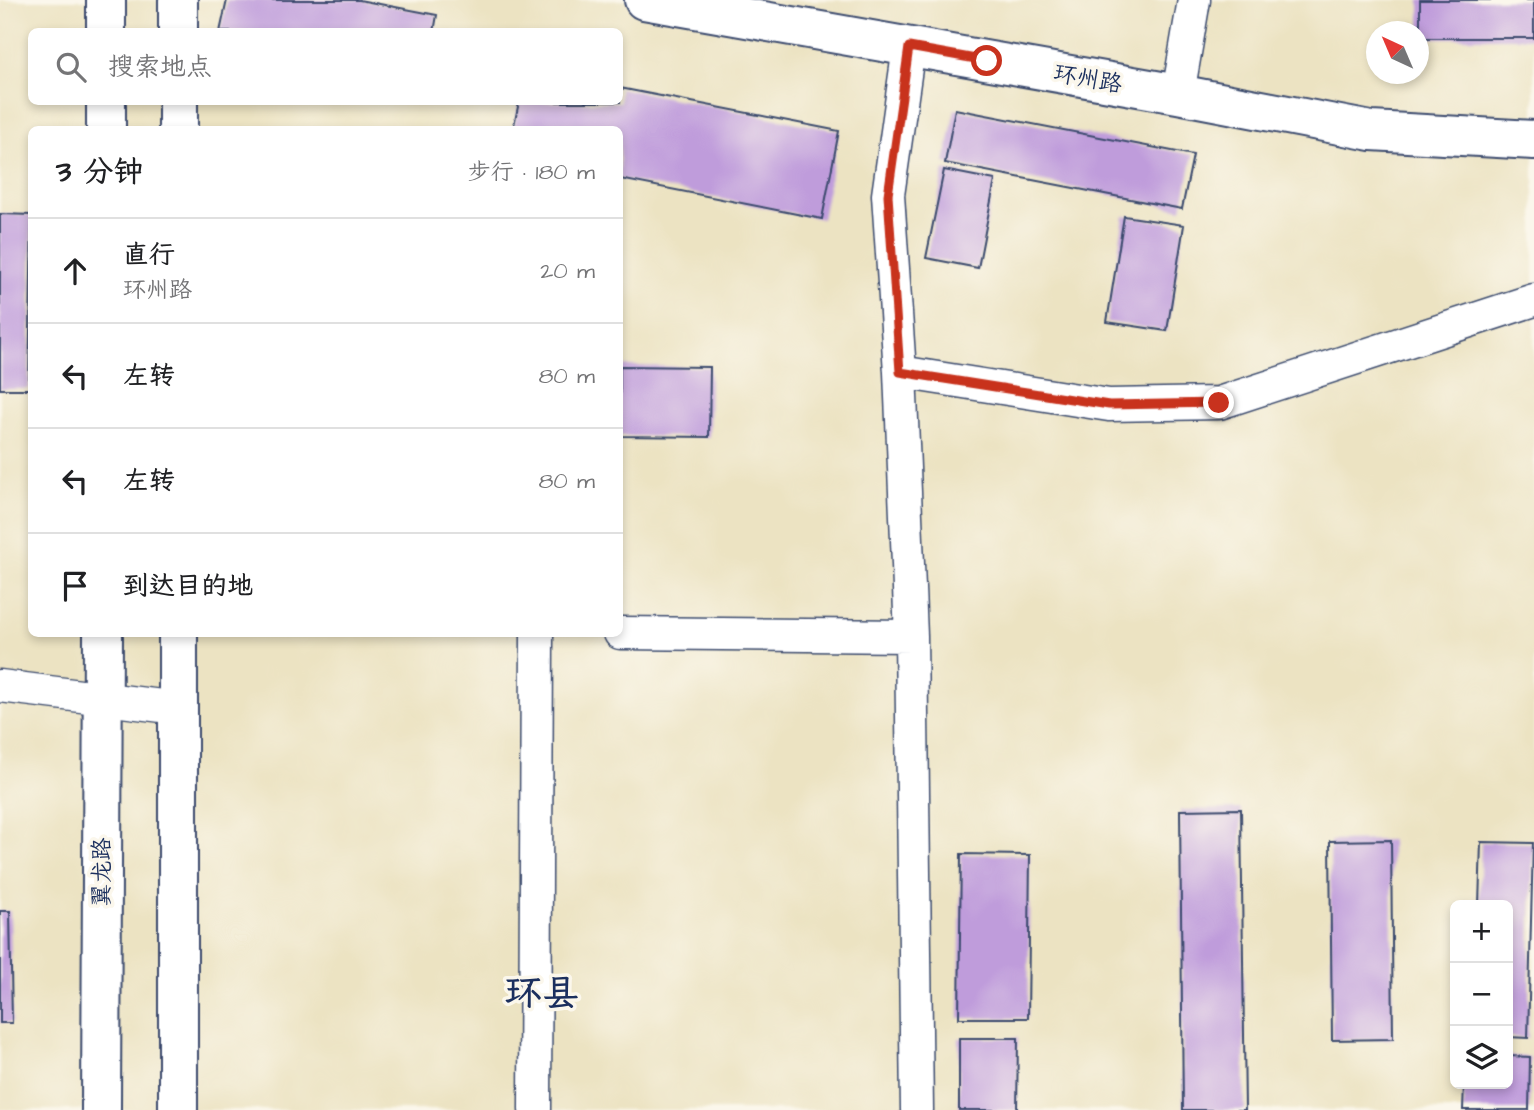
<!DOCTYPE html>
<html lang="zh">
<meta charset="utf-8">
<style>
body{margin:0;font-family:"Architects Daughter","LXGW WenKai TC",sans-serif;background:#f2f2f2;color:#202124}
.controls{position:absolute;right:21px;bottom:21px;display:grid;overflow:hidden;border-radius:10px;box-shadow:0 4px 10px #0003}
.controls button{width:63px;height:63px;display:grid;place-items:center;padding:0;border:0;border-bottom:2px solid #e0e0e0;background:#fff;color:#202124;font:35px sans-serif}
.compass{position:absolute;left:1366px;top:21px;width:63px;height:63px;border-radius:50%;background:#fff;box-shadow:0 4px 10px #0003;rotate:316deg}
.stop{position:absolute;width:21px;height:21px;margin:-16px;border:5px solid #c8321e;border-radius:50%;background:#fff}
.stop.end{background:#c8321e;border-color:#fff;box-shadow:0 2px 7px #0008}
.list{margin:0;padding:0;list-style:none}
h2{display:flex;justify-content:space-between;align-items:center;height:91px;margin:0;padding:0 28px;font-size:30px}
h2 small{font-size:23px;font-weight:400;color:#757577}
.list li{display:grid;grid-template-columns:46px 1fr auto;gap:21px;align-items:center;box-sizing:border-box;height:105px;padding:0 28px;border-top:2px solid #e0e0e0}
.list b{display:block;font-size:26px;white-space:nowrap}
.list p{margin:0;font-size:23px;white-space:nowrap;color:#757577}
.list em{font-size:23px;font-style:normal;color:#757577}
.icon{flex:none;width:38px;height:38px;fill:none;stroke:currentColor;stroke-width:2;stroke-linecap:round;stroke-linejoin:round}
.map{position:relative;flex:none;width:1534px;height:1110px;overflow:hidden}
.search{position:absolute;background:#fff;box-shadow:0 4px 10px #0003;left:28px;top:28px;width:595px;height:77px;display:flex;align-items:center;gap:18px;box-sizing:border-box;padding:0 24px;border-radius:10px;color:#757577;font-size:26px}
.panel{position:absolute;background:#fff;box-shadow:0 4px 10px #0003;left:28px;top:126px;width:595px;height:511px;border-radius:10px}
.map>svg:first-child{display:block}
.building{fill:#bf9cdb}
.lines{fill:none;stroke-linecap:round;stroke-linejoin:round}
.minor-casing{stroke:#3a4a6d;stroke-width:35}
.major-casing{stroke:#3a4a6d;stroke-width:42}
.minor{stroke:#fff;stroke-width:32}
.major{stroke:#fff;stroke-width:38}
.route{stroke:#c8321e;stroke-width:9}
.labels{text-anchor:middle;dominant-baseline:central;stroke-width:7;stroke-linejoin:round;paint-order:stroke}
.street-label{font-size:23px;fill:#1b2f5e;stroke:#fbf7ec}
.town-label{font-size:37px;font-weight:bold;fill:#1b2f5e;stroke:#fbf7ec}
</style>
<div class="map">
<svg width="1534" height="1110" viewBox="0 0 1534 1110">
<rect width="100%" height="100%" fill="#fbf7ec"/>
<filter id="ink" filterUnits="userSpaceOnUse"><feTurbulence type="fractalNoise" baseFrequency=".0143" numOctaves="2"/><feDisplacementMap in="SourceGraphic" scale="14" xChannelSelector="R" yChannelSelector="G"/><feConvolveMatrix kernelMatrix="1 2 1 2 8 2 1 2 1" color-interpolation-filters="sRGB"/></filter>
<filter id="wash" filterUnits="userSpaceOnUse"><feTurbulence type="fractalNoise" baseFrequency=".00686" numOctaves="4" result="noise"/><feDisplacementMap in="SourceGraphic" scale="28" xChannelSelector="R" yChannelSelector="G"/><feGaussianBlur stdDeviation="1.57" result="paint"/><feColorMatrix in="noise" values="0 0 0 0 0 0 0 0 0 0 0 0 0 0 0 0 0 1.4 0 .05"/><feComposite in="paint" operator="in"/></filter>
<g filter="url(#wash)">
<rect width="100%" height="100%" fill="#ece3c2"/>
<g id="blocks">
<path class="building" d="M227,0H359L437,15L434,32H220Z
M1420,0H1534V38H1420Z
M620,88L839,131L822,219L620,179V130H513L519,102H620Z
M955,109L1193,155L1182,209L945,163Z
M944,170L995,180L978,268L926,258Z
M0,214L32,215L29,389H0Z
M1124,216L1184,225L1167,331L1107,322Z
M620,366L710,367L709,437L620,436Z
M1241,809L1245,1110H1183L1180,810Z
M1391,840L1393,1039L1332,1040L1330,841Z
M1481,842L1533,843L1528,1038L1508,1037V905H1479Z
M961,854L1030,855L1028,1018H959Z
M0,911H10L12,1023H0Z
M959,1038H1018L1017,1110H959Z
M1508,1056L1530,1057L1529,1110H1463L1464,1084H1508Z"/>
</g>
</g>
<g filter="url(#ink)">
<use href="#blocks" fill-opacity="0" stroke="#3a4a6d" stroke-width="2"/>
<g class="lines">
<g class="minor-casing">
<path id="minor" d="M909,47L888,195L900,372L911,636L917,1110
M1178,94L1194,0
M900,372L1109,405L1219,403L1534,300
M620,633L911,636
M0,686L178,708
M535,1110L537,634"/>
</g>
<g class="major-casing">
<path id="major" d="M644,0L1178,94L1371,131L1534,140
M106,32V0
M178,32V0
M106,130V102
M178,130V102
M101,1110L103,634
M178,1110V634"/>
</g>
<use href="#minor" class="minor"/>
<use href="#major" class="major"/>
</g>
</g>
<g class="lines" filter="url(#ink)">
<path class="route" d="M987,61L909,47L888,195L900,372L1109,405L1219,403"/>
</g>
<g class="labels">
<g class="street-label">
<text transform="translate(1088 79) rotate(10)">环州路</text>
<text transform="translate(102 872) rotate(-90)">翼龙路</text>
</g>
<g class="town-label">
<text x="542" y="994">环县</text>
</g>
</g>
</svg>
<div class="controls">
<button>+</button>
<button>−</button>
<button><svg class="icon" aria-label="layers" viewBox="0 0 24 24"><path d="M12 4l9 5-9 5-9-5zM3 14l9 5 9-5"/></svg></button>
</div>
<svg class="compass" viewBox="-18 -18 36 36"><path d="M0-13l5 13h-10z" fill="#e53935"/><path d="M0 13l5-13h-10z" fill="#757577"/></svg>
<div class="stop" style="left:987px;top:61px"></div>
<div class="stop end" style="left:1219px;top:403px"></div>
<div class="search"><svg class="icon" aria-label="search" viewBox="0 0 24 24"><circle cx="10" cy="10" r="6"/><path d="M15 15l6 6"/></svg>搜索地点</div>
<section class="panel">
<h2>3 分钟<small>步行 · 180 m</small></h2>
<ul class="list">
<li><svg class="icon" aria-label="ahead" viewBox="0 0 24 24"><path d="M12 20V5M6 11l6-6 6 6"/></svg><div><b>直行</b><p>环州路</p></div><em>20 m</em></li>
<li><svg class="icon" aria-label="left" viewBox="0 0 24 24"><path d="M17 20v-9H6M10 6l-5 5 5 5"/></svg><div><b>左转</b></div><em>80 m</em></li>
<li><svg class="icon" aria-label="left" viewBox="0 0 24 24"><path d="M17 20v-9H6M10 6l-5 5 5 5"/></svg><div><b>左转</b></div><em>80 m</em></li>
<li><svg class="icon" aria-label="arrive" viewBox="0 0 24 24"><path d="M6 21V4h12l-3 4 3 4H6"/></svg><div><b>到达目的地</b></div></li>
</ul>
</section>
</div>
